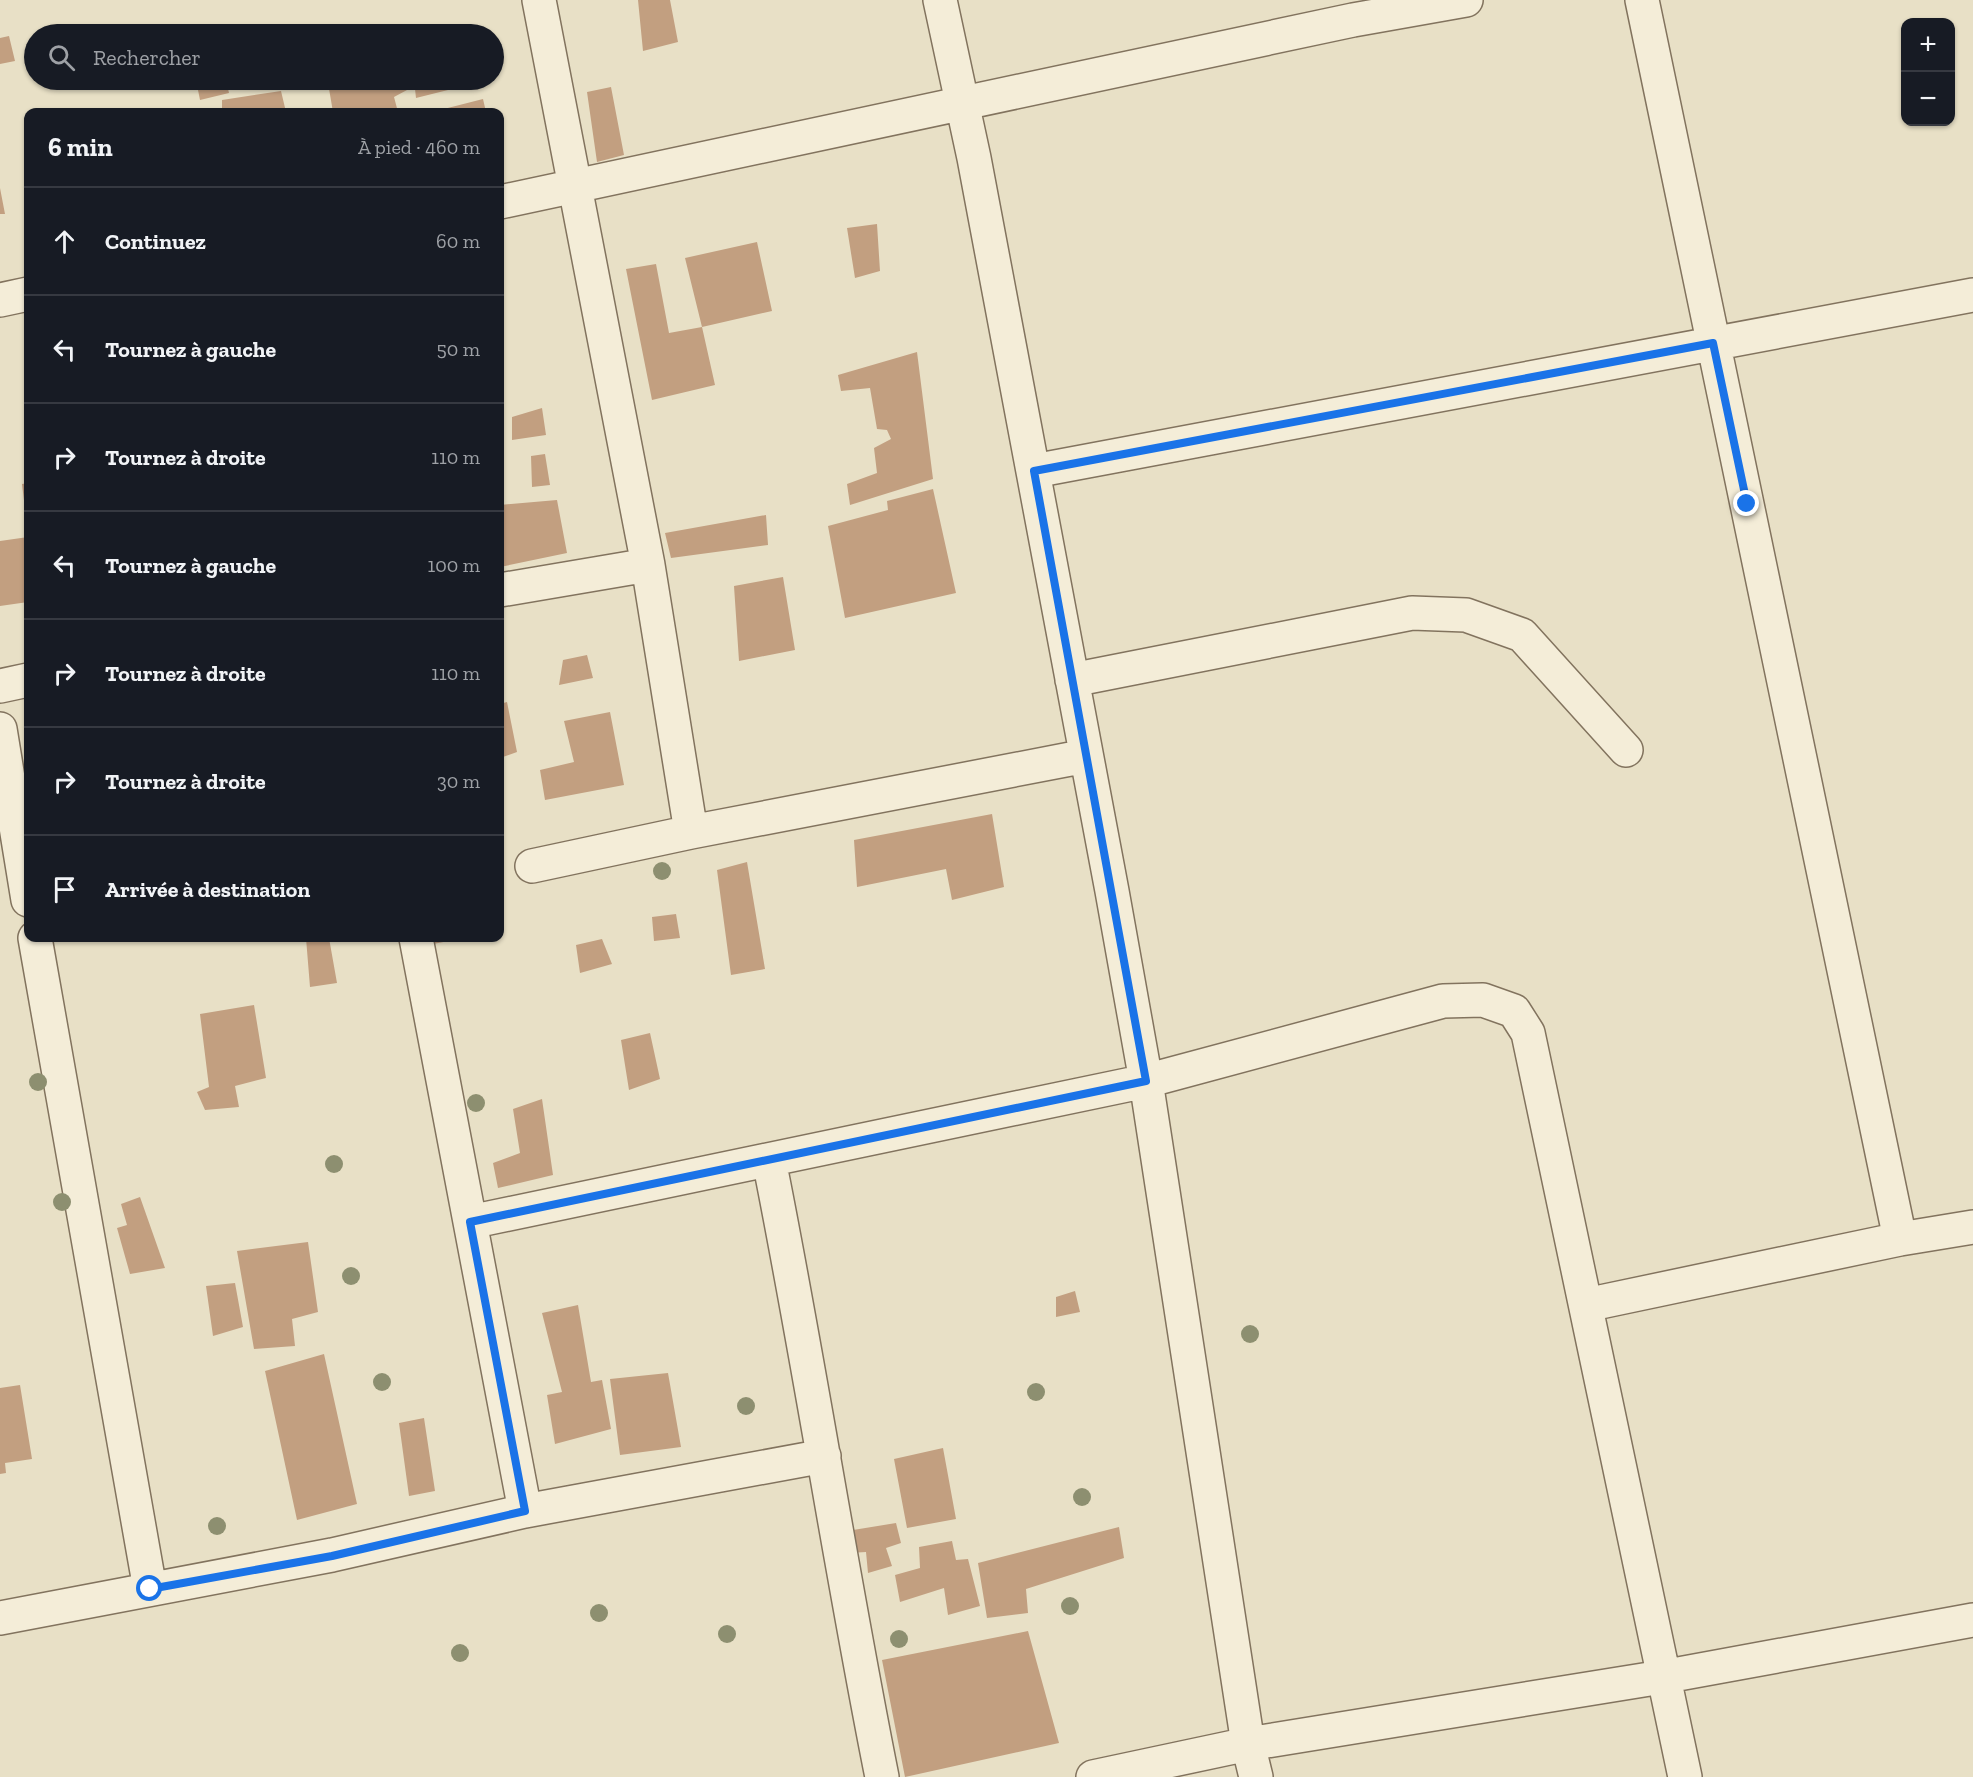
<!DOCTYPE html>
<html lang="fr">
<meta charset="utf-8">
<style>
body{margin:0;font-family:"Zilla Slab",serif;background:#20242c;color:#f1f3f6}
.controls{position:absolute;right:18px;top:18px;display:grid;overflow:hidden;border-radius:12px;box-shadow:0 2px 4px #0004}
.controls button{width:54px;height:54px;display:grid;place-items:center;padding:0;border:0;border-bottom:2px solid #363941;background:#171b24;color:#f1f3f6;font:30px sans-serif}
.stop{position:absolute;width:18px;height:18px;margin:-14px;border:4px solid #1a73e8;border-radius:50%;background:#fff}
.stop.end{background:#1a73e8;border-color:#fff;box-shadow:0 2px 6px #0008}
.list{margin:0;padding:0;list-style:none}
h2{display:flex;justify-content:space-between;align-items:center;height:78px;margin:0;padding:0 24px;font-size:26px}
h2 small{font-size:20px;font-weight:400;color:#9ea1a6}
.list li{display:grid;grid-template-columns:39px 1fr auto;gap:18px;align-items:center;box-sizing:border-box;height:108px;padding:0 24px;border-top:2px solid #363941}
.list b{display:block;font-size:22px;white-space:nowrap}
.list em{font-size:20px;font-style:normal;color:#9ea1a6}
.icon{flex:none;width:33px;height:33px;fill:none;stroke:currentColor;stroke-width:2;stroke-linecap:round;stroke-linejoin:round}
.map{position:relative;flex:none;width:1973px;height:1777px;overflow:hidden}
.search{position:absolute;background:#171b24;box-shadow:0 2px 4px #0004;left:24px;top:24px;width:480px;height:66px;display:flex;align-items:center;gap:15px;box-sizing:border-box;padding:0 21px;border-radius:33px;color:#9ea1a6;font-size:22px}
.panel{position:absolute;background:#171b24;box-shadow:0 2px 4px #0004;left:24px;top:108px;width:480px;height:834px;border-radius:12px}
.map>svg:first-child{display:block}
.building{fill:#c29f80}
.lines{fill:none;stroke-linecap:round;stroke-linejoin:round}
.minor-casing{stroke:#82735e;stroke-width:36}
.minor{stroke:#f4edd8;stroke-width:33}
.tree{fill:#8d8f70}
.route{stroke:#1a73e8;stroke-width:8}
</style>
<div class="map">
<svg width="1973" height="1777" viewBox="0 0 1973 1777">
<rect width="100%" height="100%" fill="#e8e0c6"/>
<path class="building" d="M638,0H670L678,42L643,51Z
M214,27L216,34H187L186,32Z
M9,36L15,61L0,64V38Z
M196,80H226L229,93L200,100Z
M341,80H404L407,90L394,97L398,112H333L328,83Z
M414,80H475L476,83L416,98Z
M611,87L624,155L597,162L587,92Z
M281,91L286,112H222V100Z
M483,99L486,112H432Z
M0,188L5,214H0Z
M877,224L880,271L855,278L847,228Z
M757,242L772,311L702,327L715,385L652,400L626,269L656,264L669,333L702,327L685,258Z
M917,352L933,479L850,505L847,484L877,473L874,448L891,439L887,430L877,429L870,388L841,391L838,375Z
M542,408L546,435L512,440V417Z
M545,454L550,485L532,487L531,456Z
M28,483V525H27L22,484Z
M933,489L956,593L845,618L828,526L888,510L887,501Z
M557,500L567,553L500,567V505Z
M766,515L768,545L671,558L665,533Z
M28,537V602L0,606V541Z
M783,577L795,650L739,661L734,586Z
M587,655L593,678L559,685L563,660Z
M507,702L517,752L500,758V704Z
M610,712L624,785L545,800L540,770L574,762L564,721Z
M992,814L1004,887L952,900L946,869L857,887L854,840Z
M747,862L765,969L731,975L717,870Z
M676,914L680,938L654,941L652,917Z
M306,938H329L337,983L310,987Z
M433,938H458L459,939L433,944Z
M602,939L612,964L580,973L576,945Z
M254,1005L266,1078L235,1086L239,1107L205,1110L197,1092L209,1087L200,1014Z
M650,1033L660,1079L629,1090L621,1040Z
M542,1099L553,1175L498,1188L493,1163L520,1153L513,1109Z
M140,1197L165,1268L130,1274L117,1228L127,1225L121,1204Z
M308,1242L318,1312L292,1319L295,1346L254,1349L237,1251Z
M235,1283L243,1327L213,1336L206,1286Z
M1075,1291L1080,1312L1056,1317V1297Z
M578,1305L591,1382L602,1380L611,1429L555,1444L547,1395L562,1392L542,1313Z
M324,1354L357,1504L297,1520L265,1371Z
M668,1373L681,1447L620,1455L610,1379Z
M20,1385L32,1459L5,1463L6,1473L0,1474V1388Z
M424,1418L435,1491L409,1496L399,1423Z
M943,1448L956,1519L907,1528L894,1459Z
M896,1523L901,1543L886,1548L892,1566L868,1573L866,1552L849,1553L847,1531Z
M1119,1527L1124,1558L1026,1589L1028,1613L987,1618L978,1563Z
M952,1541L956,1560L968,1559L980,1606L948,1615L944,1588L900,1602L895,1575L920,1568L919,1547Z
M1028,1631L1059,1743L905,1777L882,1660Z"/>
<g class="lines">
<g class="minor-casing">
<path id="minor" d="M539,0L648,565L691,832
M940,0L974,158L1112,891L1146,1081L1248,1744L1256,1777
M1642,0L1900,1239
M500,202L1353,20L1466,0
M0,300L28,294
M1034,471L1973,295
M500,590L648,565
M1072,680L1412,613L1466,615L1522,635L1626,750
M0,686L28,680
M0,729L28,900
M532,866L691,832L1086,756
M35,938L150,1589
M416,938L525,1511
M769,1160C810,1365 841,1572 882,1777
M470,1222L1146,1081L1443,1001L1483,1000L1514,1011L1528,1033L1685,1777
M1586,1305L1900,1239L1973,1227
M0,1618L332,1555L525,1511L824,1456
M1093,1777L1248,1744L1662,1677L1973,1620"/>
</g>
<use href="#minor" class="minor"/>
</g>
<g class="tree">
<circle cx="662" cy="871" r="9"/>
<circle cx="38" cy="1082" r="9"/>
<circle cx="476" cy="1103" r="9"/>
<circle cx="334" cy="1164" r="9"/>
<circle cx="62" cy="1202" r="9"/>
<circle cx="351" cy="1276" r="9"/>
<circle cx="1250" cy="1334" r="9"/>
<circle cx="382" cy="1382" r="9"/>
<circle cx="1036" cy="1392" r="9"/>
<circle cx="746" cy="1406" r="9"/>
<circle cx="1082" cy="1497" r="9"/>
<circle cx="217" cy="1526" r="9"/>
<circle cx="1070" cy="1606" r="9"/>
<circle cx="599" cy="1613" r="9"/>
<circle cx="727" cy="1634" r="9"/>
<circle cx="899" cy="1639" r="9"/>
<circle cx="460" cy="1653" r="9"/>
</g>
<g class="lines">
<path class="route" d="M150,1589L332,1556L525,1511L470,1222L1146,1081L1034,471L1713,343L1747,504"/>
</g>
</svg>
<div class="controls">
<button>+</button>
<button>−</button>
</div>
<div class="stop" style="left:150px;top:1589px"></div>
<div class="stop end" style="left:1747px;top:504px"></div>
<div class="search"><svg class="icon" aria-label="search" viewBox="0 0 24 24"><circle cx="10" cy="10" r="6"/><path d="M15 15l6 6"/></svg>Rechercher</div>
<section class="panel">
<h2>6 min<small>À pied · 460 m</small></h2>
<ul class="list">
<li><svg class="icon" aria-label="ahead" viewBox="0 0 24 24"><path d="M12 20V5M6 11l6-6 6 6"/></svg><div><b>Continuez</b></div><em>60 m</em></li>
<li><svg class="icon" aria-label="left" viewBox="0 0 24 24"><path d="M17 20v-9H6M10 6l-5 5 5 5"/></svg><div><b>Tournez à gauche</b></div><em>50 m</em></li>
<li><svg class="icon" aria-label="right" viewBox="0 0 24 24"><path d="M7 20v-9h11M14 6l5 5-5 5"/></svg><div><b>Tournez à droite</b></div><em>110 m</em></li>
<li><svg class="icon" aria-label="left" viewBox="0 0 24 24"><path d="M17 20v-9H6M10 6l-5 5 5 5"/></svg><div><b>Tournez à gauche</b></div><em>100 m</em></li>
<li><svg class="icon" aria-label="right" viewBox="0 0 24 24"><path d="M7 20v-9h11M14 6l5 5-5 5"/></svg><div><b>Tournez à droite</b></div><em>110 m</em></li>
<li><svg class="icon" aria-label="right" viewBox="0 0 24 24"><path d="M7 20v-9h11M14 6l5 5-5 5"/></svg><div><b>Tournez à droite</b></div><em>30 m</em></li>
<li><svg class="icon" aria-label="arrive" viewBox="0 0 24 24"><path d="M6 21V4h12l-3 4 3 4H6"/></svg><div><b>Arrivée à destination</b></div></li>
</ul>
</section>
</div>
